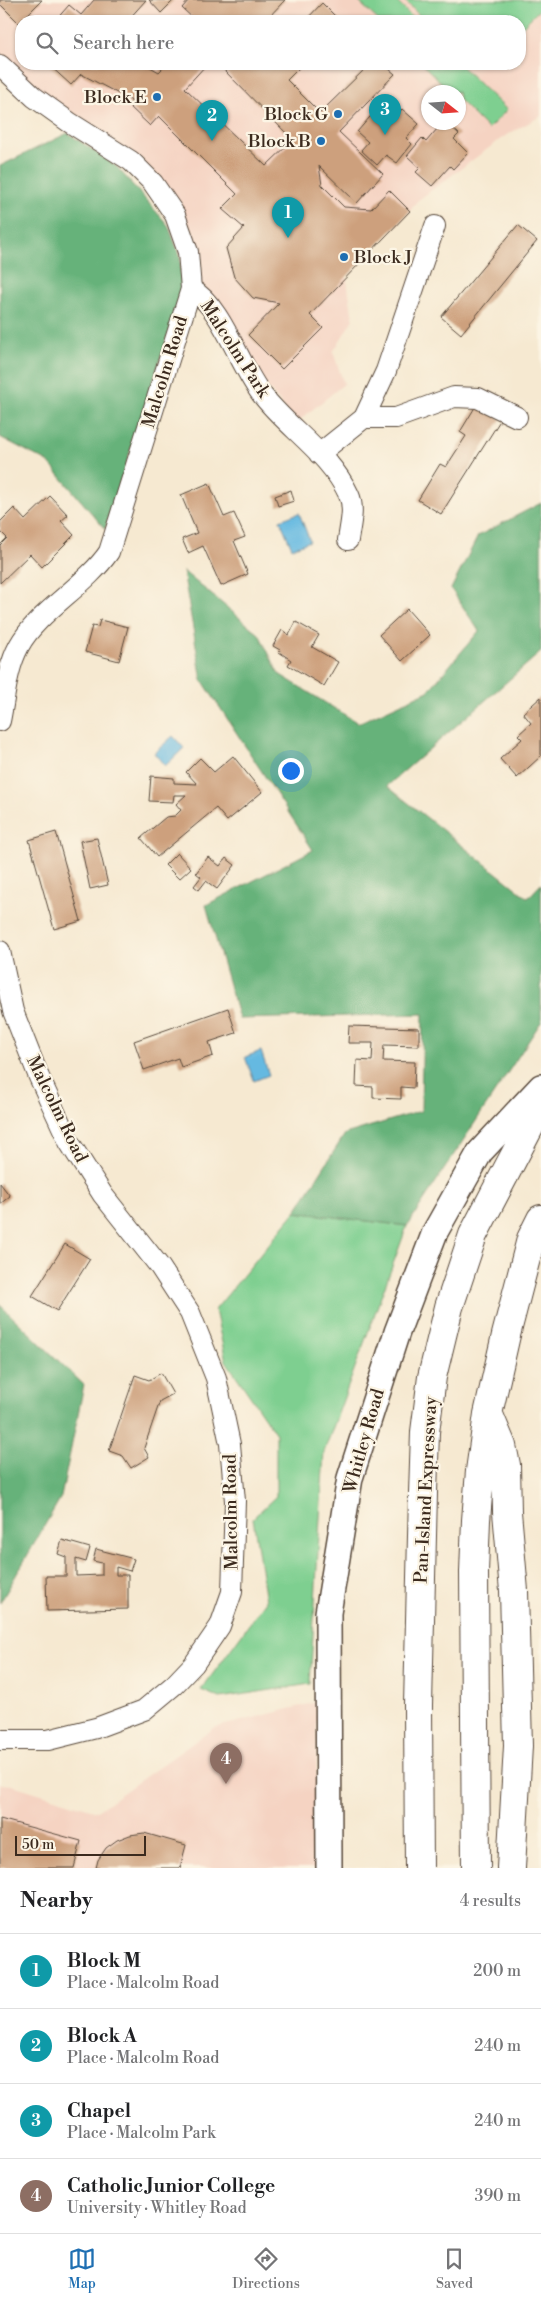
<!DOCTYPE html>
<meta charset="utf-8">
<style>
body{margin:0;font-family:"Libre Bodoni",serif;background:#f2f2f2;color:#202124}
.compass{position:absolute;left:421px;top:85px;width:45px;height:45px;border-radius:50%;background:#fff;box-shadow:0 1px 4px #0004;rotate:107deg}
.scale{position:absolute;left:15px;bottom:12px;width:131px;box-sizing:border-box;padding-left:5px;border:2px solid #3b2a1e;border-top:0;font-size:14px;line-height:18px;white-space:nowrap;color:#3b2a1e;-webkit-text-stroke:4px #fcf5e5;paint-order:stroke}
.you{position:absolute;left:290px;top:770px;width:18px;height:18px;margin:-12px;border:4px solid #fff;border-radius:50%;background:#1a73e8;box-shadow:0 0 0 8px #1a73e833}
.badge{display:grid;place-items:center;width:32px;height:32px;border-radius:50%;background:#1f6fb2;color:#fff;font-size:16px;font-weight:700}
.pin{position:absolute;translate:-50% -41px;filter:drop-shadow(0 1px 2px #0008)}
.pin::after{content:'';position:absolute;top:26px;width:18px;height:15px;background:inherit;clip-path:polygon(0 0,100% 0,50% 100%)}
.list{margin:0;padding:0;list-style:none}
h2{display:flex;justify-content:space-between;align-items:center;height:65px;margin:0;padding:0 20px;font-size:21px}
h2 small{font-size:16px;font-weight:400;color:#757577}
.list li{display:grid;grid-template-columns:32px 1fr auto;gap:15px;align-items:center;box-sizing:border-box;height:75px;padding:0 20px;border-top:1px solid #e0e0e0}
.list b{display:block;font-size:19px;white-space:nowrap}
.list p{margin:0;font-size:16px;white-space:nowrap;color:#757577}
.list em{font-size:16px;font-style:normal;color:#757577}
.icon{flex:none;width:28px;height:28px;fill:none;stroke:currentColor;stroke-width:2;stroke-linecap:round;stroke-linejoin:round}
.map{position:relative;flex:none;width:541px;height:1868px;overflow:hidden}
.search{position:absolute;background:#fff;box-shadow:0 1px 4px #0004;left:15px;right:15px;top:15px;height:55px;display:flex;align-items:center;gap:12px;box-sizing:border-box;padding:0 18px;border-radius:20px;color:#757577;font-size:19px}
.sheet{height:365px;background:#fff}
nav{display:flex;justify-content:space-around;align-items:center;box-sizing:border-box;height:70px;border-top:1px solid #e0e0e0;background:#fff;font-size:14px;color:#757577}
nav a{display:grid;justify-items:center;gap:2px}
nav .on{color:#1f6fb2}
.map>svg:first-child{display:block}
.built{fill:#f5d3c2;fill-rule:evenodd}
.green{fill:#7ecf90;stroke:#5c7c57}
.forest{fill:#66b27a;stroke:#506e4c}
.water{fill:#65b9e1;stroke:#507280}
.building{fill:#cda07d}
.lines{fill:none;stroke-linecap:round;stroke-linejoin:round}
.minor-casing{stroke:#574739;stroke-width:22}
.major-casing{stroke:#574739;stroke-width:28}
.highway-casing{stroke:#574739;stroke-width:30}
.minor{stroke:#fff;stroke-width:20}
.major{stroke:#fff;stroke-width:25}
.highway{stroke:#fff;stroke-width:28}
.poi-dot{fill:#1f6fb2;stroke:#fcf5e5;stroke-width:2}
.labels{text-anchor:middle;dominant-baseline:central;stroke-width:4.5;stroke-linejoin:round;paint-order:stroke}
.poi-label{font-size:18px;fill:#3b2a1e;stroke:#fcf5e5;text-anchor:end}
.street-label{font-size:18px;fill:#3b2a1e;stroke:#fcf5e5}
</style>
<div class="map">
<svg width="541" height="1868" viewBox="0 0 541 1868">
<rect width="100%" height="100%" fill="#fcf5e5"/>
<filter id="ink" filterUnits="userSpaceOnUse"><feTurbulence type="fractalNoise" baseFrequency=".02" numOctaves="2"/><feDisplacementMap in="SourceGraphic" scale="10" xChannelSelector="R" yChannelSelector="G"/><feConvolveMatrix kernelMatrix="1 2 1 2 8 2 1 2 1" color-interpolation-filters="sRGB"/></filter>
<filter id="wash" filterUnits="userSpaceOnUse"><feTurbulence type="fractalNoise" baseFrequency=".0096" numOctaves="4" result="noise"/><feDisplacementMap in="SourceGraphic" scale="20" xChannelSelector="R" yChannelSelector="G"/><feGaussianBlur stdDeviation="1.12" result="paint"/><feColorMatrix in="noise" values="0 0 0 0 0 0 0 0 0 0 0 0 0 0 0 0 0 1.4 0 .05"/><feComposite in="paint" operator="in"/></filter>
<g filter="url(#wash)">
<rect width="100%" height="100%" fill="#f6e9d1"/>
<path class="built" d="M0,0H541V116L505,136L417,201L410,211L346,274L353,319L333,352L344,384L296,423L191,289L163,189L0,65ZM21,21H520V64H21ZM428,92H458V122H428Z
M317,1702L316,1868H0V1784L12,1785L97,1811L214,1728Z"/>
<path class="green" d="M357,0H395L416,21H379Z
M404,0H541V8L520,29V21H425Z
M422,64H459L507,110L488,129L459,100L458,92H451Z
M295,1212L407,1226L324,1452L310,1684L220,1698L201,1690L266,1601L253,1518L276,1496V1434L226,1361L215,1310Z"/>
<path class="forest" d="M68,133L117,167L168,225L180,256L182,291L105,529L48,462L0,437V166Z
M541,503V652L387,786L528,898L541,884V1022L407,1226L295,1212L345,1134L421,1111L423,1014L239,1019L206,905L313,850L202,680L183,571L259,634L279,674L358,723L428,691L479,631L451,589L478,536Z
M0,1305L84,1385L61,1497L0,1603Z"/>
<path class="water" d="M299,513L310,541L292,548L280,520Z
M173,736L184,748L165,766L154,753Z
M261,1051L269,1075L254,1081L245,1057Z"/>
<g id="blocks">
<path class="building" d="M0,0H42L19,23L0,4Z
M94,0H146L127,21H55L69,5L81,15Z
M149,0H174L161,13Z
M189,0H285L265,21H196L182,8Z
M322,3L340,21H305Z
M48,64H145L159,72L167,64H207L185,88L266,166L293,140L218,64H303L287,80L320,113L370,64H383L395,74L339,132L383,174L357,203L319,166L322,185L344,207L371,209L389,190L410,211L310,315L323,328L282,369L248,335L279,303L253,298L234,277L226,248L244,228L222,209L237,194L159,116L150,126L128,105L132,101L81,74L71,85Z
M402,109L419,124L406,138L412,144L397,163L386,155L377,165L361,150L368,142L357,132L376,110L390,123Z
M443,122H446L459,134L454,139L468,153L453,169L450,166L432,186L416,172L420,168L407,156L422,138L426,142Z
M518,225L537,241L461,334L441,317Z
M477,404L501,419L441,514L418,500L440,464L446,467L466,436L460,432Z
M209,483L224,517L234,513L245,537L234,541L248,574L221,586L203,546L188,553L182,539L197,533L181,495Z
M291,490L294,501L278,506L275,496Z
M50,496L68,515L61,521L74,535L42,567L30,554L0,583V545L7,538L0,531V522L14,508L25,520Z
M407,609L430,635L402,661L379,635Z
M100,620L128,627L119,661L85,652L92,626L98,627Z
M296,622L319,635L312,647L338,662L324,686L288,665L291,660L279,652L280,650L273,646L282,630L289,635Z
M541,697V756L517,778L500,759L522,739L518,735L531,723L523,713Z
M233,756L262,792L227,821L216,808L157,857L141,838L166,817L175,816L181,810L176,804L186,795H174L173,802L149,801L151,776L174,778V783L197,784L186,772L200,758L214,772Z
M56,832L81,921L54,929L29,840Z
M97,838L108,885L90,889L80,841Z
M177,853L191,868L179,879L165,865Z
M208,857L220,866L226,858L235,865L217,889L206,881L199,890L194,886L201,877L196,873Z
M228,1008L236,1033L209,1042L213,1056L181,1067L178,1058L144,1070L134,1041Z
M349,1026L419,1028V1046L384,1045L383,1061L415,1062L414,1088L401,1087V1099L373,1098V1087L356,1086L357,1060L372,1061L373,1043H348Z
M0,1183L10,1196L0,1204Z
M65,1244L90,1259L57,1311L32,1296Z
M161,1373L173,1394L160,1401L144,1448L149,1457L131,1468L123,1456L109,1451L135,1375L149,1380Z
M62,1540L90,1548L86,1562L76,1559V1576L102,1575V1563L93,1561L96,1549L134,1559L130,1571L116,1567V1575H128V1609L47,1611L46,1576H66V1557L58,1554Z
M0,1819L81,1841L74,1868H0Z
M144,1833L186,1845L180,1868H96L98,1860L106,1848L117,1840L130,1835Z"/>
</g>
</g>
<g filter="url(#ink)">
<use href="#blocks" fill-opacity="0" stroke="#574739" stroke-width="1"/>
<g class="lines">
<g class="minor-casing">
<path id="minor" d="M0,65L34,97L69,122L131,161L153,183L175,215L188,252L191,289L109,552C86,586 37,612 19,646C7,668 5,697 0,721
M191,289C222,306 240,368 263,396C290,430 330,454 349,495C355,508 350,526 348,540
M364,418H396L454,397L478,398L517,417
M319,454L364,418L386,371L435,226
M0,951L13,1011L39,1077L69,1142L103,1195L160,1267L190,1313L216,1378L230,1444L235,1501L232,1592L220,1626L194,1664L174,1685L144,1710L96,1728L48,1740H0"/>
</g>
<g class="major-casing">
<path id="major" d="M329,1868L328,1613L350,1478L397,1332L435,1232L480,1152L541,1087"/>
</g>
<g class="highway-casing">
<path id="highway" d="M489,1415L502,1446L506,1465L507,1512L514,1591L518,1746L511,1868
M419,1868L418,1705L423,1493L425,1432L432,1377L449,1307L473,1235L541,1105
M476,1868L474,1572L476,1520L480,1471L488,1414L506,1335L531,1239L541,1219"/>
</g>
<use href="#minor" class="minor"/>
<use href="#major" class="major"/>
<use href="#highway" class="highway"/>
</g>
</g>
<g class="poi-dot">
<circle cx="157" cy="97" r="5"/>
<circle cx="338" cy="114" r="5"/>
<circle cx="321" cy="141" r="5"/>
<circle cx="344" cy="257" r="5"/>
</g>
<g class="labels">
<g class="poi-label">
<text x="147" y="97">Block E</text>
<text x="328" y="114">Block G</text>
<text x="311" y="141">Block B</text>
<text x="354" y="257" text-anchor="start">Block J</text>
</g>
<g class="street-label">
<text transform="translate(235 349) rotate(57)">Malcolm Park</text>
<text transform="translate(165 372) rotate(-73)">Malcolm Road</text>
<text transform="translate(57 1109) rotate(64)">Malcolm Road</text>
<text transform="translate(364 1441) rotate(-74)">Whitley Road</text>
<text transform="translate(426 1490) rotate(-87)">Pan-Island Expressway</text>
<text transform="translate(231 1512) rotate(-91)">Malcolm Road</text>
</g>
</g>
</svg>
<svg class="compass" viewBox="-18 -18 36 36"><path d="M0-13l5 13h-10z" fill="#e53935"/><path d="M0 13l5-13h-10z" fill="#757577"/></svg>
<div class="scale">50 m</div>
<div class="you"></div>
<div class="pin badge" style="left:288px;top:238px;background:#0f9aa8">1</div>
<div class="pin badge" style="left:212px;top:141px;background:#0f9aa8">2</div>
<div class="pin badge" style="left:385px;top:135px;background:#0f9aa8">3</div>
<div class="pin badge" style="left:226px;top:1784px;background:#8d6e63">4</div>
<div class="search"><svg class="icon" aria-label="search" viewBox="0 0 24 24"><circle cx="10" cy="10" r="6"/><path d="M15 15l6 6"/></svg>Search here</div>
</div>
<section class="sheet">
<h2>Nearby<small>4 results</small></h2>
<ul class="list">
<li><span class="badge" style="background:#0f9aa8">1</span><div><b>Block M</b><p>Place · Malcolm Road</p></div><em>200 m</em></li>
<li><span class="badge" style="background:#0f9aa8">2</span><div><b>Block A</b><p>Place · Malcolm Road</p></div><em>240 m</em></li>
<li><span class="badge" style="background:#0f9aa8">3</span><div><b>Chapel</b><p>Place · Malcolm Park</p></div><em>240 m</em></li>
<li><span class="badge" style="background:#8d6e63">4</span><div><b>Catholic Junior College</b><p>University · Whitley Road</p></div><em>390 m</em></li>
</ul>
</section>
<nav>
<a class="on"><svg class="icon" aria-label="map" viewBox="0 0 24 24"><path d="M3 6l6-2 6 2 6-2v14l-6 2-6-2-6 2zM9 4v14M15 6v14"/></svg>Map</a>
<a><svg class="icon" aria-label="directions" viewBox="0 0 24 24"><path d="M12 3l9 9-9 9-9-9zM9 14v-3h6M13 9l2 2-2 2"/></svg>Directions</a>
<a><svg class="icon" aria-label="saved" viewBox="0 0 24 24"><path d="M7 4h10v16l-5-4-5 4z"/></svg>Saved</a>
</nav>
